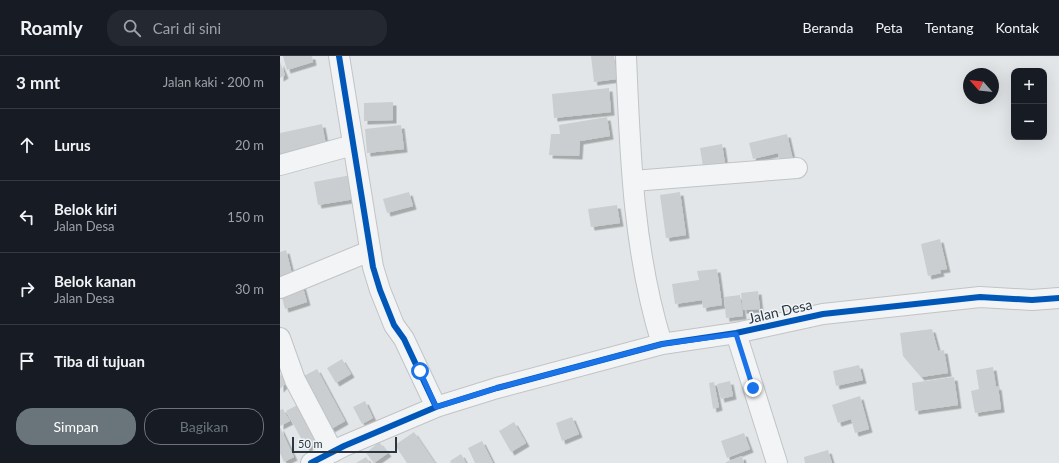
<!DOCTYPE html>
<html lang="id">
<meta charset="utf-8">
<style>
body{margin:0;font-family:Lato,sans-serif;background:#242831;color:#f1f3f6}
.controls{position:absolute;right:12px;top:12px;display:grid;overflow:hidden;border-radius:8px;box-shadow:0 4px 16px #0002}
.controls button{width:36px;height:36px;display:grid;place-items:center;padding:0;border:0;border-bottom:1px solid #363941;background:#171b24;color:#f1f3f6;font:20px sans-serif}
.compass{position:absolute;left:683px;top:12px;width:36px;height:36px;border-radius:50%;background:#171b24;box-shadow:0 4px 16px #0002;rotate:297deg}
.scale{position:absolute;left:12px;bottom:10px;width:105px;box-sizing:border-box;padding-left:4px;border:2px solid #293641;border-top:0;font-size:11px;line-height:14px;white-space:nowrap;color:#293641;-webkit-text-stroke:3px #f0f4f7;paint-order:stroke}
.stop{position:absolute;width:12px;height:12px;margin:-9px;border:3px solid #1a73e8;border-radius:50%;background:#fff}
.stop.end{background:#1a73e8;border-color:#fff;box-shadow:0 1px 4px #0008}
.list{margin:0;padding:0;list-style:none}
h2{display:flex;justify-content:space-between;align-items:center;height:52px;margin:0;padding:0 16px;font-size:17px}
h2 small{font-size:13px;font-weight:400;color:#9ea1a6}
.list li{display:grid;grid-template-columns:26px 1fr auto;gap:12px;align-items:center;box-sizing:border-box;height:72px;padding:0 16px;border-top:1px solid #363941}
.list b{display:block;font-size:15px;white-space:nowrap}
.list p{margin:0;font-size:13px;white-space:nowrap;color:#9ea1a6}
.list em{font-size:13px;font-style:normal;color:#9ea1a6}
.actions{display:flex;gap:8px;padding:12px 16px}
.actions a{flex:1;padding:9px 0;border:1px solid #6a747b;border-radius:16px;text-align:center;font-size:14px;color:#6a747b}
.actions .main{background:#6a747b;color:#fff}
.icon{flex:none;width:22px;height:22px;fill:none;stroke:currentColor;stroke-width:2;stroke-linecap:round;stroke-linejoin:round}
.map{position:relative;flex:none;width:779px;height:407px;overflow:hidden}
header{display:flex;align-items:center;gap:24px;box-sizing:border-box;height:56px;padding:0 20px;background:#171b24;border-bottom:1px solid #363941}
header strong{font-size:19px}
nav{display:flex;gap:22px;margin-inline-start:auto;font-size:14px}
.search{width:280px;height:36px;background:#242831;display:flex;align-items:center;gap:10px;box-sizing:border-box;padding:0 14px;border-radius:16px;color:#9ea1a6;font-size:15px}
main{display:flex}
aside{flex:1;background:#171b24}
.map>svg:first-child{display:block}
.building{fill:#cbced0;filter:url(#shadow)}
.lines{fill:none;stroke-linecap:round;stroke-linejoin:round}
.minor-casing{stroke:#c1c4c6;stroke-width:22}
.minor{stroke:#f2f4f5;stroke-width:20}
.cycleway-casing{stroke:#f0f4f7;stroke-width:8}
.cycleway{stroke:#0057b8;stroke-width:6}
.route{stroke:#1a73e8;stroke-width:5}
.labels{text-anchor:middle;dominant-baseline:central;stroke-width:3;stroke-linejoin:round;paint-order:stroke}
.street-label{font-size:14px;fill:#293641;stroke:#f0f4f7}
</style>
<header>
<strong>Roamly</strong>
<div class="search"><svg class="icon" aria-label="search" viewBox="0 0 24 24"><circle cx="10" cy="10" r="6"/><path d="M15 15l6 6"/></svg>Cari di sini</div>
<nav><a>Beranda</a><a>Peta</a><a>Tentang</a><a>Kontak</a></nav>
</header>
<main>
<aside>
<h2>3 mnt<small>Jalan kaki · 200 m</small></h2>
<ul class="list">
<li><svg class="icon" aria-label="ahead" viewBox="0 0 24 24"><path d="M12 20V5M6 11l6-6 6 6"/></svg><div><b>Lurus</b></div><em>20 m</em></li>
<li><svg class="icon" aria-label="left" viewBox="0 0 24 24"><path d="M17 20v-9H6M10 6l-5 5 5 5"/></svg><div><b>Belok kiri</b><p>Jalan Desa</p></div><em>150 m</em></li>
<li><svg class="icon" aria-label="right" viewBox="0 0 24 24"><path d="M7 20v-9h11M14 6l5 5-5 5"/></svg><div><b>Belok kanan</b><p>Jalan Desa</p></div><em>30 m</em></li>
<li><svg class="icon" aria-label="arrive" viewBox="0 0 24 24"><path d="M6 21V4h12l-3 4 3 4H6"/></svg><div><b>Tiba di tujuan</b></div></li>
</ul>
<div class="actions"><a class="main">Simpan</a><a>Bagikan</a></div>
</aside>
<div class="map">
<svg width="779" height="407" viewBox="0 0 779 407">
<defs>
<filter id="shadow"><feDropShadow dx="3.5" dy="3.5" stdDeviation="0" flood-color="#0004"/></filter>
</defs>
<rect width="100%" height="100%" fill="#e3e6e8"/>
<path class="building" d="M3,0H32L33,6L7,14Z
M311,0H334L337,23L314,26Z
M0,6L5,19L0,22Z
M329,32L331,56L274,62L272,38Z
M113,46V64L84,65V47Z
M327,61L330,80L300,85L299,100L269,99L271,78H280L279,69Z
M42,68L47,94L0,104V77Z
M121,69L124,93L87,97L85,73Z
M507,78L513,104L500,107L498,97L473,103L469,87Z
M442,88L445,107L423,111L420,92Z
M71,119L75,143L38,149L34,126Z
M129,136L133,150L107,157L103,143Z
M400,136L406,179L386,182L380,139Z
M337,149L340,167L311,171L308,153Z
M660,183L667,213L660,214L661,217L648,220L641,188Z
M6,194L13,222L0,225V196Z
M437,213L442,249L423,252L422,244L395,248L392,228L419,224L417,215Z
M22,228L27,246L5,253L0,234Z
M478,235L480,253L463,254L461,237Z
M460,239L463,260L446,262L444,241Z
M652,273L658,295L664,294L668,317L641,321L623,300L620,277Z
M62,303L71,318L56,327L47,312Z
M579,309L583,324L556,330L553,315Z
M713,311L716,331L718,330L721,353L695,357L691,335L699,333L696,314Z
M37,313L65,365L51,373L22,321Z
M0,318L7,326L0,333Z
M674,321L678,349L635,355L632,327Z
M450,325L453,340L441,343L437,328Z
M434,326L439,351L433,353L429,327Z
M580,340L589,373L575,377L571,363L558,367L552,349Z
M85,345L93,362L82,368L73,351Z
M21,347L42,384L27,393L6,355Z
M3,353L10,365L0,370V354Z
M292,361L299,378L282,385L276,367Z
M234,366L246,387L231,396L219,375Z
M0,371L14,401L4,406L0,397Z
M134,376L155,407H127L115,389Z
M464,377L470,393L447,402L441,385Z
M202,385L213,407H195L188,392Z
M99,386L108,397L94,407L86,397Z
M548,394L552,407H525L524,401Z
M181,398L186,407H171L170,405Z
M462,400L464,407H446V406Z
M86,401L90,407H76Z"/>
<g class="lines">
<g class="minor-casing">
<path id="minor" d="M59,0L93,211L100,234L114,269L124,283L156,351
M346,0C350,97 353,195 382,288
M0,109L73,89
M353,125L517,112
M0,232L90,195
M456,277L497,407
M0,282L15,324L53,396
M31,407L64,390L156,351L217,332L382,288L456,277L543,258L700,241L752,244L779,242"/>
</g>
<use href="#minor" class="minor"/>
<g class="cycleway-casing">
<path id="cycleway" d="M59,0L93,211L100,234L114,269L124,283L156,351
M31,407L64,390L156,351L217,332L382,288L456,277L543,258L700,241L752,244L779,242"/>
</g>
<use href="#cycleway" class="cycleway"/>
</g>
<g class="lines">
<path class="route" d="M140,315L156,351L217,332L382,288L456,278L473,332"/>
</g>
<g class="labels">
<g class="street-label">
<text transform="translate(500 255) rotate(-13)">Jalan Desa</text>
</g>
</g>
</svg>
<div class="controls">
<button>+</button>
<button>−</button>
</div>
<svg class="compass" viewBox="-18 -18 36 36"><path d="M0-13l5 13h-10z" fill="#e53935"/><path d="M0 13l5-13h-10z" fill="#9ea1a6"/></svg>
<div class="scale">50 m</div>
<div class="stop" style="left:140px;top:315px"></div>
<div class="stop end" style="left:473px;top:332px"></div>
</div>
</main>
